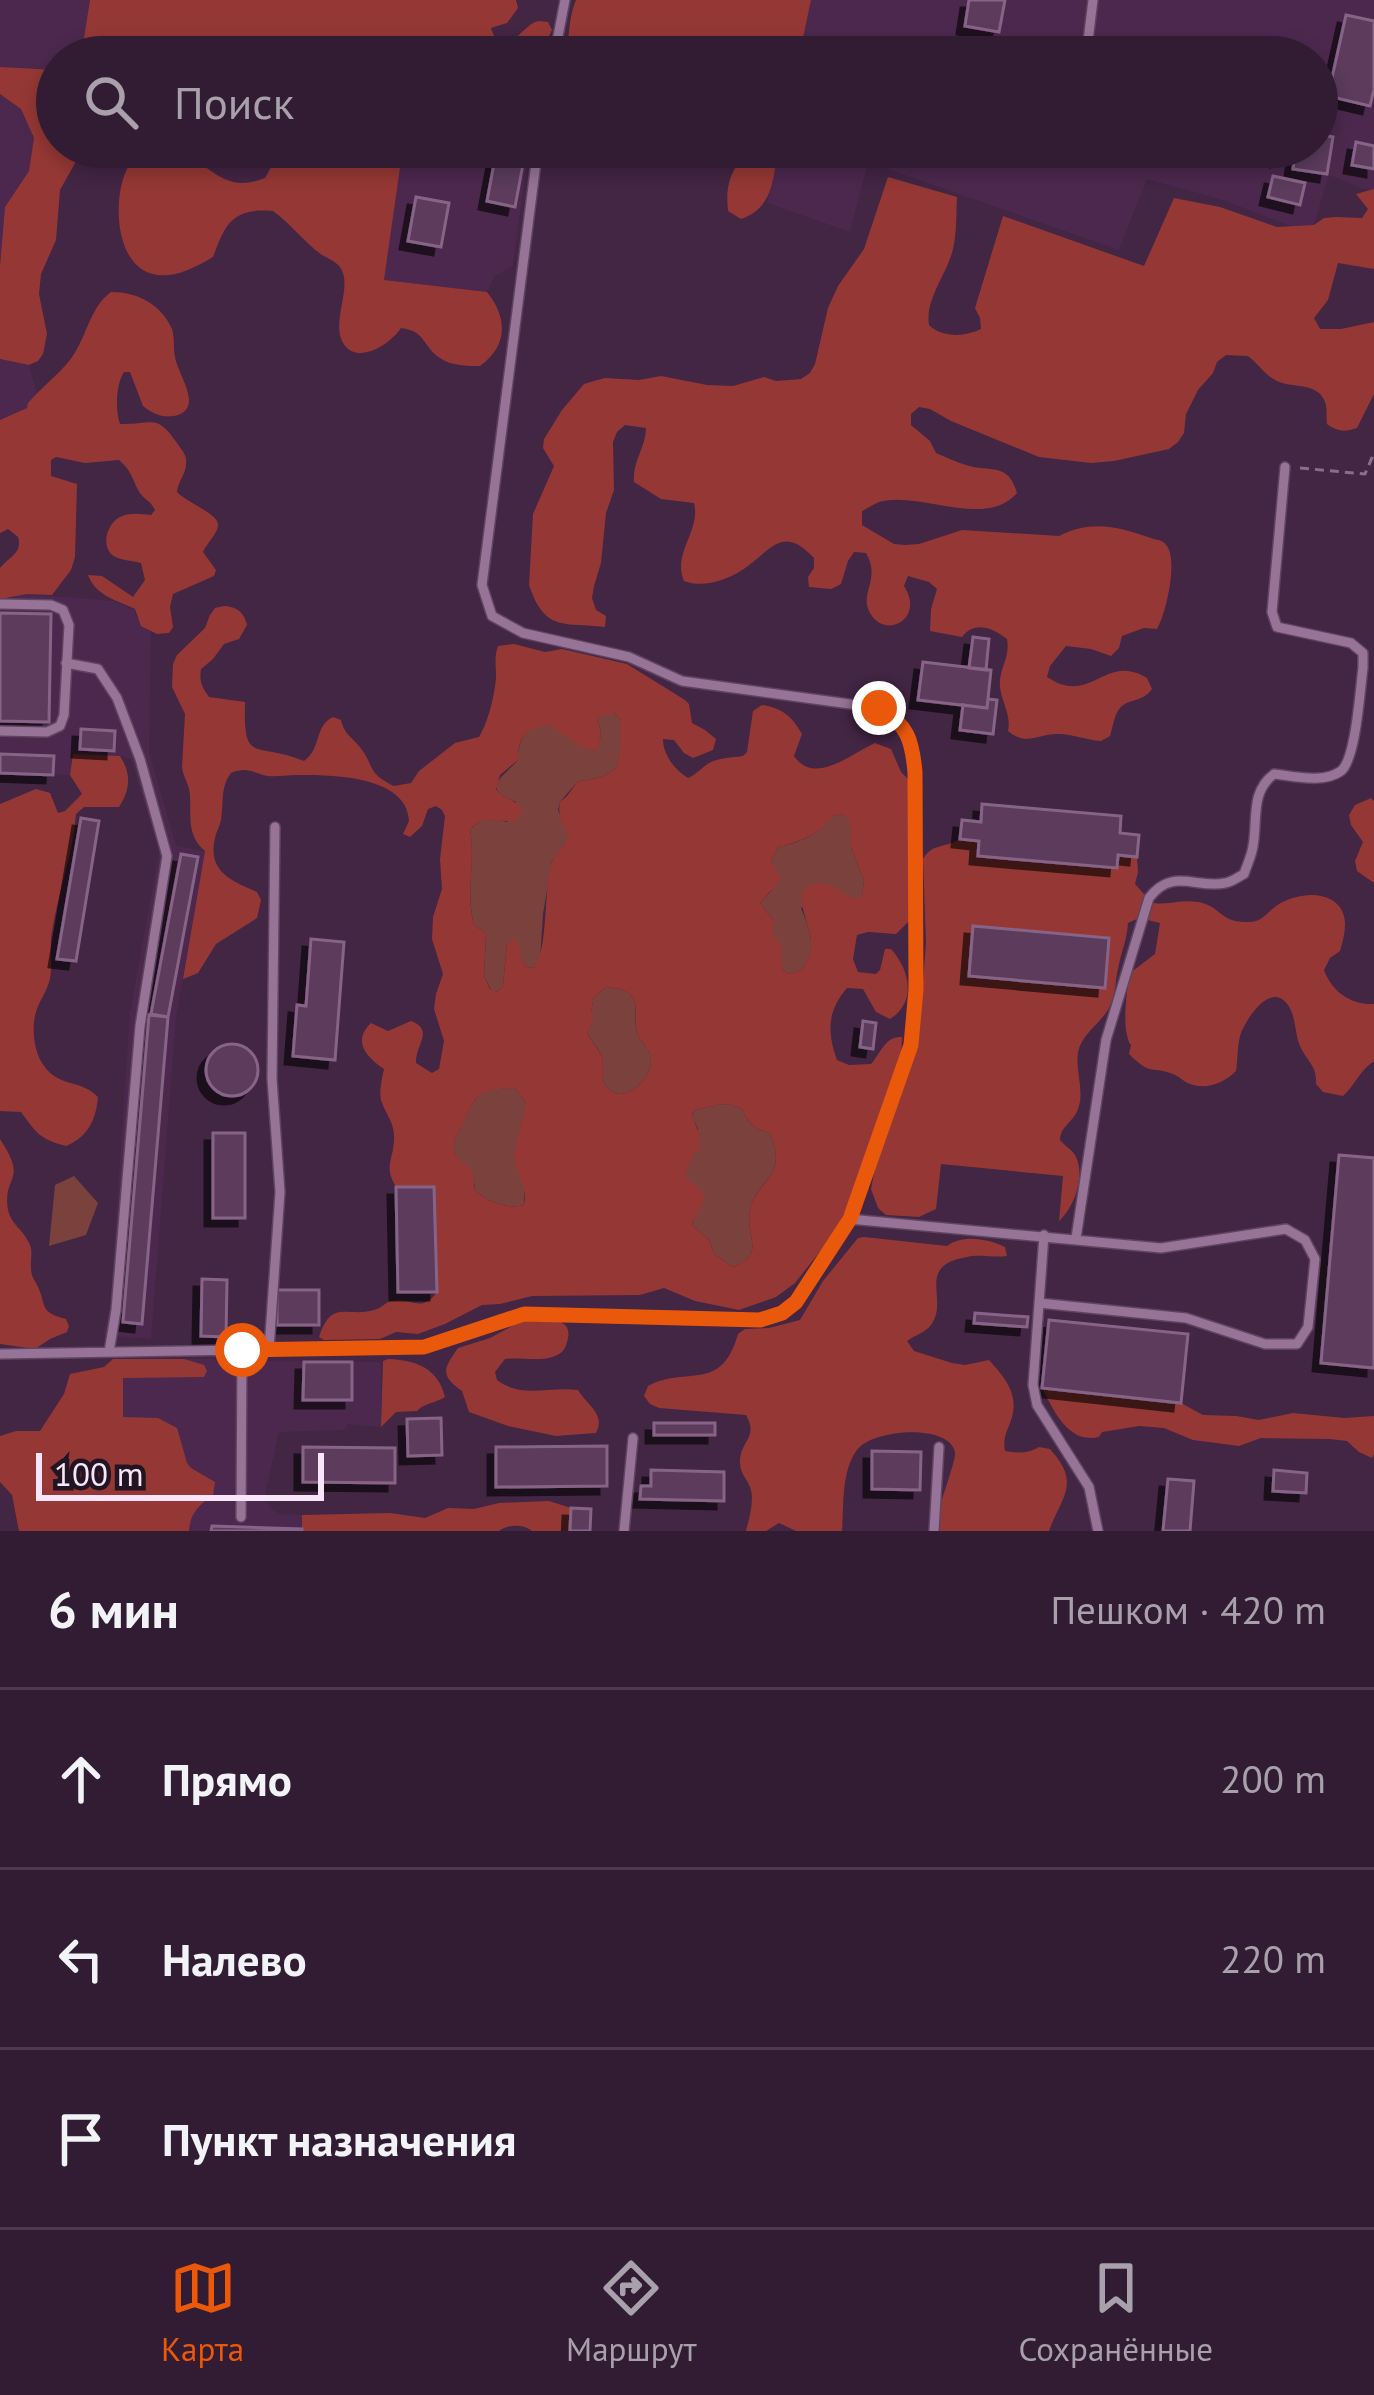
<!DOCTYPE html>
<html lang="ru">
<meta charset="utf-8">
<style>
body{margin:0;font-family:"PT Sans",sans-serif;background:#3d293f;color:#f1f3f6}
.scale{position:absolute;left:36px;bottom:30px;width:288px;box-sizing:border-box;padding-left:12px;border:6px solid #f8e5f9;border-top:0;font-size:33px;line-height:42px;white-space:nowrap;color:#f8e5f9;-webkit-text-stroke:9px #221422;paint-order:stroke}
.stop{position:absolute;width:36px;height:36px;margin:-27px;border:9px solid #ea580c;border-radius:50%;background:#fff}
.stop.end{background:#ea580c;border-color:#fff;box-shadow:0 3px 12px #0008}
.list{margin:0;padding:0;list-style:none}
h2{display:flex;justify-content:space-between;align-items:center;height:156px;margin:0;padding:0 48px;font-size:51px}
h2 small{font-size:39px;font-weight:400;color:#a8a1ac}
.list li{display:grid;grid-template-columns:78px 1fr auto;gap:36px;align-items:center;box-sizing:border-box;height:180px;padding:0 48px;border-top:3px solid #4d3a4e}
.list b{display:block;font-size:45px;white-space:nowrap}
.list em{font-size:39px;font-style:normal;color:#a8a1ac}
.icon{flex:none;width:66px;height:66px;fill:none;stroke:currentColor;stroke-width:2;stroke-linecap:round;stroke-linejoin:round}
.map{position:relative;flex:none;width:1374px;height:1531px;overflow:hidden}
.search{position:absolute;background:#321c33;box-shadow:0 6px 18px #0003;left:36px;right:36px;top:36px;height:132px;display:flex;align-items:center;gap:30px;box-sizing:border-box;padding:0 42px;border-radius:66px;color:#a8a1ac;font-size:45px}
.sheet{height:696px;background:#321c33}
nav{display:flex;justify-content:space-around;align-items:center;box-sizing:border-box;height:168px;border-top:3px solid #4d3a4e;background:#321c33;font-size:33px;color:#a8a1ac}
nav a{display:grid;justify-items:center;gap:6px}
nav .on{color:#ea580c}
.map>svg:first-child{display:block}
.built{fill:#4c284e}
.green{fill:#7b413c}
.forest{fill:#953835;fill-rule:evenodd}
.building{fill:#5b3b5d;stroke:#876488;stroke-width:3;filter:url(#shadow)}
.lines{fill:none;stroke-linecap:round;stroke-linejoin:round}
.lane-casing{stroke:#5f4460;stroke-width:12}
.path{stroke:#886e89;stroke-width:3;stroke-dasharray:9 6;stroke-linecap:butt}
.lane{stroke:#967397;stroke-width:9}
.route{stroke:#ea580c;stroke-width:15}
</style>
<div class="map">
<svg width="1374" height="1531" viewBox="0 0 1374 1531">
<defs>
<filter id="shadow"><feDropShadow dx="-8" dy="8" stdDeviation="0" flood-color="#0009"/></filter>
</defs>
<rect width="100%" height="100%" fill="#432544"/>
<path class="built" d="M0,0H90L81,57H57V70L0,67Z
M811,0H1374V189L1366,190L1329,175L1311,234L1223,200L1147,179L1119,250L868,162L850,232L767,203L779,147H1317V57H799Z
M0,94L21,109L34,138L29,171L5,207L0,266Z
M403,147H529L513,265L494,277L487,292L384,280Z
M0,359L29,365L37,393L28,403L27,408L0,420Z
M27,594L113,601L135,610V615L151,631L149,752L176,846L205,851L176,1017L151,1339L103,1335L110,1307L130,1013L159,852L131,759L120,756L72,755L70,775L0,773V599Z
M113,1359H212L221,1363L252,1366L261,1361L381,1362V1427L348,1424L344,1430L279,1432L266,1491L267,1501L272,1510L281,1514L302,1515V1531H119Z"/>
<path class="green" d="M614,712L620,719C621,736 622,754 615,769L602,777L577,782L560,802L558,810L568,834L567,841L552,861L543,914L540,960L534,968L527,967L507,943L503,986L497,992L491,990L484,976L486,933L474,925C465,889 476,863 470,830C481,817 492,818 507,822L516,802C480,788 501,779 518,760C517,739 530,719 553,726C567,730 582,743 595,751C600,740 604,733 597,722L599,715Z
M843,814L851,820V847L864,880L862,897L855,901L848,897L801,908C810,931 818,948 802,970L788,974L782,969L773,934V920L760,903L771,891L773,868L771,861L778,847C797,844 821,833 832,816Z
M606,987C650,991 629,1010 638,1035C642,1045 651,1048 651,1060C652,1079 623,1108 606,1086C599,1076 604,1068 602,1058C600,1049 591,1041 587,1033L593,1018L591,1011L594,997Z
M515,1088L526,1103L524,1205C508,1210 486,1201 475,1190C474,1159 455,1167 454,1149C453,1138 460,1131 464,1121C477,1092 481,1088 515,1088Z
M722,1104C752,1107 737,1112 754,1126C758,1130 764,1131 770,1133C789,1181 757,1175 750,1211C745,1236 767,1255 733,1267L714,1254L709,1240L692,1225L697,1210L689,1182L685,1176L698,1129L692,1116L695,1110Z
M74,1176L98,1203L86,1235L49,1246L55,1185Z"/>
<path class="forest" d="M90,0H516L518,8L507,23L491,28C503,66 521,25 538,21C541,21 545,22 548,22L552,30L539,57H188C166,45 159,41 133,42L119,57H81Z
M576,0H811L799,57H642L643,44L639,38H624L618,42L612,57H565C570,38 568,18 576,0Z
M0,67L57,70V147H84L60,190L56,240L41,274L39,294L47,334L43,354L38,361L29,365L0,359V266L5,207L29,171L34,138L21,109L0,94Z
M271,147H403L384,280L487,292C507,317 509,345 480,366C467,366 452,366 440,358C422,346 426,331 401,328C393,341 362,364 346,347C329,328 350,294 343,273C340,263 331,260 322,255C304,242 291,224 273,211C233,208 226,222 213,257C201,264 183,274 169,275C116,281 111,205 126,171C130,162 138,156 145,149C155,150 165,149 175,152C214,163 221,195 265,178L270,169Z
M747,147H779C772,178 775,207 741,219L728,211C725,179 733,173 747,147Z
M888,177L957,197C956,214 957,232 953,249C947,275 925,298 929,325C942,338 965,337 981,329L980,318L975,308L1003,216L1144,266L1174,198L1220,207L1277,227L1314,225L1324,218L1336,217L1362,218L1368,209L1356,194L1374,189V269L1338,263L1328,300L1314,318L1320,329H1341L1374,322V394L1357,428C1345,432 1338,432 1327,424C1326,418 1327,411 1326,405C1320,381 1293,389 1277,381C1264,375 1259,364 1248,356L1226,355L1217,362L1213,373L1198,390L1186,414L1184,433L1178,442L1169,449L1114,461L1091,463L1039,457L951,421L930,409L919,407L911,414V425L930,441L936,453C946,457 956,462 966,465C990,473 1008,461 1017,493C985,530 920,490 879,502C874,504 866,509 862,511V525L894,544L905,545L919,544L962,530L1059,536C1092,519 1119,527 1151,538C1159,541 1162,539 1167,546C1178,561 1166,614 1157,629L1144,628L1122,636L1119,648L1111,656L1091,649L1066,646L1050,666L1047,677C1092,707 1104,652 1147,678L1152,689C1142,703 1129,698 1120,708C1114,715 1113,727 1110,736L1101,741C1086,740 1072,734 1059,734C1038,733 1028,747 1008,731C1012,712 998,698 1000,680C1002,664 1010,656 1007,639C993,628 975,620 962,637L930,631L931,609L937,589L929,582L908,576L904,586C926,620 883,641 869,611C860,592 881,579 866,553L854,552L848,561L841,584L831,589L809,587L808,577L814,568V558C784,526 773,547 748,566C731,579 704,589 684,581C672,553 701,531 694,503L661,499L634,482C632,462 646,447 646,428L625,425L617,432L613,442L614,490L606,513L601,563L594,586L592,598L596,610L606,616L605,627C565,622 545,633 529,585L533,514L554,466L543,448L544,439L562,410L584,384L594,381L605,378L639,380L661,376L707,385L733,386L764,377L776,381L801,379L810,373L815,364L828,308L838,286L864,249Z
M111,292C137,292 161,304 172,329C175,339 173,348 175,357C178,375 203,406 178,415C164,419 153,414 143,406L130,372H124C116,384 115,410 120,424C155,425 156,412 179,446C183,451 187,456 186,464C186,474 178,481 177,492C187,503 217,513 218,524C219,532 206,544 203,552L216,570L214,576L173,594L170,607L173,627L169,633L157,634L141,626L135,609C116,600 96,596 88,575L102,576L133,597L145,580L141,563C133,561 117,560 111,554C101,543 108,523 120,517C129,512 141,514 151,515L155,510C151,501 143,499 138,490C132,478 131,470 119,460L85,463L56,457L51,460V476L77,484L75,557L71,570L52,595L27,594L0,599V568C9,557 23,553 18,537L8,529L0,533V420L27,408L28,403C41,388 58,375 70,360C87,338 89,308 111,292Z
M224,606C237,607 244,612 247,625L239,639L224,644L213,659L201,669C199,682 202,687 209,697L245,702C243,766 255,741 304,761C322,748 314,726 333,717L341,720C345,735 350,735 359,746C375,765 366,773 394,786L411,783L419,771L455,743L479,737C488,723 495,694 496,677C496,665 494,657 498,646L514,644L545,652L562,649L627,664L685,700L689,704L692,723L705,730L716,739L713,750L693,758L684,753L674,740L663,739C663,755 675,770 688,778C697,774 701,768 709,763C721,757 731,758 743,756L747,752L753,711L762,705C782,708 792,716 802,734L794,756C815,786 850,754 875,743L891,749L901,772L910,781L909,921L896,934L868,932L857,935L853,959L858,972L876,974L880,970L885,949H891C910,970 917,1002 890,1019L876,1012L863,989L847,988C827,1011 827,1033 837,1060L849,1065L871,1064C881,1053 885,1036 902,1037L901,1060L850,1202L833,1235L795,1283L776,1297L739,1310L695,1301L664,1288L640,1295L532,1296L500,1304L482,1305L445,1324L418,1334L396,1332L380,1339L324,1340L319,1337C332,1298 346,1318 374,1310C382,1308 385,1302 392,1301C412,1297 421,1314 437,1292L434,1187H396C383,1165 394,1160 394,1138C395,1123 385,1113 381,1100C379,1091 382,1078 384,1069C366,1057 352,1041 371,1023L388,1031L411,1021C435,1030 415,1045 416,1063L432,1073L439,1069L444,1041L434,1009L436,994L443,974L432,939L433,917L442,889L440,859L445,816L442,810L436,806L428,809L422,826L410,837L403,834L409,821C407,775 331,775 296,775C287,775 276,777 268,776C253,773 247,766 231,773C220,788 224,802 221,820C220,826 216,832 215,838C207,872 232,881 257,892L261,900L257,918L216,944L198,973L183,979L205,851C187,836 191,817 190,796C190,785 183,777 182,767L185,714L172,687L173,664L177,655L205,628L210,615L215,608ZM615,713L620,719C620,736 622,753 615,769L602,777L577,782L567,796L560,802C556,821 569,827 567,838C566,846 554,854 552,862C543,890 549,947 534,968L527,967C519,959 522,949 515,939L507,943L503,986L497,992L490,989L484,976L486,933L474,925C465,893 476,862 470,830C484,813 498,823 516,821L521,815L522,808C514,799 503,799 496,789L500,775L518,760C517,738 527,726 550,725L581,747L596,751C600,740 604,733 597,722L599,716ZM843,814L850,821L851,847L864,880L862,896L855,900C837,889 823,874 802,891C799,923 824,938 802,970L788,974L782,969L781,946L773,934V920L760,903L781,879L771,861L778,847C794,844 814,836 826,824C839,812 825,818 843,814ZM606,987C649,991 630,1010 638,1035C642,1045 651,1048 651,1060C652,1079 623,1108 606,1086C599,1077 605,1068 602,1058C600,1050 591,1041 587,1033L594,1018L591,1011L594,997ZM515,1088L526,1103L514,1154C515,1173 528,1184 524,1205C508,1210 486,1201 475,1190C474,1185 474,1175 472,1171C466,1161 455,1162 454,1149C453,1138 460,1131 464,1122C477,1092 479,1089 515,1088ZM722,1104C752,1107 737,1112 754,1126C758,1130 764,1131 770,1133C789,1181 757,1176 750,1211C745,1236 767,1255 733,1267L714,1254L709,1240L692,1225C694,1214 707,1203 703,1194C701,1188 690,1182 685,1176L692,1155L699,1151L700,1136L692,1115L695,1110Z
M73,754L120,756C131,773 131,789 119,807H84L76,814C73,854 58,892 52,932C49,947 53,964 50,978C48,990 39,1001 36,1012C31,1028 34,1053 44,1066C60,1088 81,1079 98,1097C96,1120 88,1137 66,1146C40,1139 37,1134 21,1112L0,1111V804L36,789L50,793L58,813L65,811L82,794L70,775Z
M1371,798L1374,801V883L1357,871L1355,861L1363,842L1351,825L1349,815L1355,805Z
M960,839L979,841V856L1116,868L1118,855L1137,857L1138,872L1135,884L1152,903C1168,905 1181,899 1198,902C1221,906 1220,923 1248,922C1264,922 1267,911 1279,904C1295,895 1316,891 1332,900C1351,912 1345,934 1340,951L1330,958L1324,970C1332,992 1351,1005 1374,1004V1061C1360,1070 1355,1085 1343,1096L1323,1092L1316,1084C1317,1067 1309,1063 1302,1050C1294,1036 1297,1018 1288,1005C1270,981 1247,1018 1241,1033C1237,1044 1238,1059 1236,1071C1224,1083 1207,1090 1190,1084C1184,1082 1179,1076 1173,1074C1149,1065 1152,1077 1129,1054C1133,1035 1131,1054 1127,1035C1123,1020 1127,988 1130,973L1155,954L1160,923L1139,918L1128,923C1127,940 1121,952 1118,969C1115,981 1116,994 1110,1006C1102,1023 1082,1033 1078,1052C1075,1071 1085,1091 1078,1109C1073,1123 1061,1125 1060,1140C1063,1144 1072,1150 1075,1155C1086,1174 1075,1207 1059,1221L1063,1176L941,1164L936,1209L919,1217L886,1215L878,1208L871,1189L879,1148L918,1047L926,943L923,859C932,843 946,848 960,839Z
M0,1139C29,1183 2,1174 8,1210C11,1224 22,1229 28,1241C34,1250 30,1259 31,1269C32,1279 34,1278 38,1287C47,1307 39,1312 66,1319L69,1326L67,1332L50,1339L35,1349L0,1344Z
M864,1237L947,1246C963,1234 988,1239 1005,1247L1007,1256C994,1258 980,1254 967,1257C914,1266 950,1299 931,1325C925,1333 915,1335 907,1341L914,1351L952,1363L965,1365L989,1360C1002,1375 1017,1390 1013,1413C1010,1428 1002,1434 1005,1451C1019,1453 1027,1454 1039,1447L1050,1449C1082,1484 1061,1497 1049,1531H933C935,1516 957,1459 955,1452C949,1423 872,1429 857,1450C841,1471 844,1506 842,1531H796L779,1523L766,1531H746C749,1519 754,1503 751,1490C748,1479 740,1475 740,1462C740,1440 759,1438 746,1415L659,1408L650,1404L644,1396L648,1386C687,1365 721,1394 738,1334L745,1329L769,1328L800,1320L823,1281L858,1238Z
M525,1319C542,1319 576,1315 567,1342C565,1349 563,1353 555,1356C542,1362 520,1357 505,1359L495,1372L497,1380C522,1399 548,1386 578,1390C587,1405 606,1414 596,1433L556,1436L508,1426L469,1412L462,1391C440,1375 443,1369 458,1348L490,1338Z
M113,1359H184L204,1365L207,1371L204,1377L123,1378V1417L158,1418L177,1428L187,1463L191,1468L215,1482L213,1495C199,1505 190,1513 189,1531H19L12,1495L0,1482V1436L16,1431H40L64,1394L70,1374L104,1367Z
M388,1359C416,1360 438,1368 445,1397C436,1403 424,1403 417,1411L396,1412L381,1427L383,1361Z
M1042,1388L1181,1403L1203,1415L1236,1416L1259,1420L1293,1413L1344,1418L1374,1416V1454L1372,1458L1359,1452L1347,1441L1330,1439L1261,1438L1239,1446L1193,1440L1164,1428L1139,1426L1102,1432L1099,1437C1068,1444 1054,1411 1042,1388Z
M549,1501L571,1508L570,1531H532C524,1524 508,1524 499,1531H302V1515L390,1513L425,1518L448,1508L474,1509L499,1503Z"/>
<path class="building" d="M969,0H1005L999,32L965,26Z
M1346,15L1374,21V89L1370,106L1328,96Z
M1317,134L1333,137L1327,174L1293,169L1296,147H1317Z
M1356,142L1374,146V169L1352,165Z
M1222,147H1280L1278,159Z
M496,153L524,159L515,207L487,201Z
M1273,176L1305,183L1300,205L1268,197Z
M416,197L449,203L441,247L408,241Z
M0,613L51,614L49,722L0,721Z
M973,637L989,639L986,670L969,668Z
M923,662L991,670L987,708L918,700Z
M988,699L997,700L993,734L960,730L963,705L987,708Z
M81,729L115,731L114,751L80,749Z
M0,754L54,756L53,775L0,773Z
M982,804L1121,816L1120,833L1139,835L1137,857L1118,855L1117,868L978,856L979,841L960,839L962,820L981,822Z
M81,818L99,821L76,961L57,959Z
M181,854L198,857L168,1017L151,1014Z
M973,926L1109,938L1105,988L969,976Z
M311,939L344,942L335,1060L293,1056L297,1005L306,1006Z
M149,1015L168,1017L142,1324L123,1322Z
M863,1021L876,1023L873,1049L860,1047Z
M206 1070a26 26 0 1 1 52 0a26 26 0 1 1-52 0Z
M213,1133H245V1218H213Z
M1339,1155L1374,1158V1368L1321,1363Z
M396,1187H434L437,1292H398Z
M202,1279L227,1280L226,1337L201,1336Z
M277,1290H319V1325H277Z
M975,1313L1028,1317L1027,1327L974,1323Z
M1049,1320L1188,1334L1181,1403L1042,1388Z
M304,1362H352V1400H303Z
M441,1418L442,1455L408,1456L407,1419Z
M654,1423H715V1435H654Z
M607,1446V1486L496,1487V1447Z
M303,1447L395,1448V1483L303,1482Z
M872,1451L921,1452L920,1490L872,1489Z
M651,1470L724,1472V1501L640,1499L641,1486H651Z
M1274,1470L1307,1473L1306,1493L1273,1491Z
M1168,1479L1194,1481L1190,1531H1163Z
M571,1508L591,1509L590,1531H570Z
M212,1526L302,1529V1531H211Z"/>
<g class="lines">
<g class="lane-casing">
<path id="lane" d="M554,57L565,0
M1086,57L1093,0
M0,604L51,605L63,610L69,625L64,715L60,726L47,732L0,731
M66,663L98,669L117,698L140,759L167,856L140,1026L116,1310L109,1352
M849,1219L1161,1248L1286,1229L1305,1240L1315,1259L1308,1327L1297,1344H1265L1186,1318L1039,1303
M1044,1235L1033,1385L1037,1405L1089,1487L1098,1531
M1076,1238L1106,1040L1149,898C1172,867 1196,889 1225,883C1232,882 1238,877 1244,874C1247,865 1252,855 1253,846C1258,819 1250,792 1274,774C1293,776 1323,784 1341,771C1356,759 1360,689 1363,668V653L1351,643L1277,627L1272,612L1285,467
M269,1349L280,1192L272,1079L275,827
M0,1354L424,1347L524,1314L760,1320L782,1314L796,1302L849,1219L911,1045L916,989L915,773C912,740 908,726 879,708L682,681L629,657L523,633L492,616L482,585L538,147
M241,1517L242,1350
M624,1531L633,1438
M934,1531L939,1447"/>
</g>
<path class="path" d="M1300,468L1365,474L1374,453"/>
<use href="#lane" class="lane"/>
</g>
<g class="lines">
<path class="route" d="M242,1350L424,1347L524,1314L760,1320L782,1313L796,1302L850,1219L911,1045L916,989L915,772C912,740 908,725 879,708"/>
</g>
</svg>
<div class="scale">100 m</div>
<div class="stop" style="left:242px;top:1350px"></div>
<div class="stop end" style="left:879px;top:708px"></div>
<div class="search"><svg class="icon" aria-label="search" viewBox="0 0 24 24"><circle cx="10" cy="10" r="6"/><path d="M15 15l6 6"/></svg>Поиск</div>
</div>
<section class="sheet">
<h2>6 мин<small>Пешком · 420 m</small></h2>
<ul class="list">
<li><svg class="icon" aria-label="ahead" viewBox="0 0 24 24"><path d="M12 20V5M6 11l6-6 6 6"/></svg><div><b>Прямо</b></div><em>200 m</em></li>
<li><svg class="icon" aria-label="left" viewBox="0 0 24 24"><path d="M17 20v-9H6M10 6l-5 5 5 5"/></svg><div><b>Налево</b></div><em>220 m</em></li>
<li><svg class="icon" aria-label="arrive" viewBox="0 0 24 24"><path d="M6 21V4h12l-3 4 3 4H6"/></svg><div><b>Пункт назначения</b></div></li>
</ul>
</section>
<nav>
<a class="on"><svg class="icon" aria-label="map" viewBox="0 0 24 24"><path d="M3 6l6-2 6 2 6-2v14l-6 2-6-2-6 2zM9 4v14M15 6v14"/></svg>Карта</a>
<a><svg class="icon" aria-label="directions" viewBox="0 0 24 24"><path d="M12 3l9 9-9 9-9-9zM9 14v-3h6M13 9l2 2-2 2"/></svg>Маршрут</a>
<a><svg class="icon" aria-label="saved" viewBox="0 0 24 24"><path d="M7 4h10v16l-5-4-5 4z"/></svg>Сохранённые</a>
</nav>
